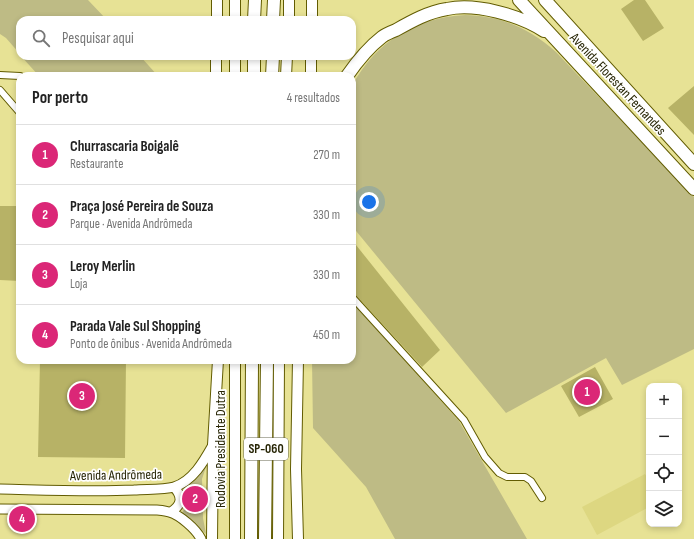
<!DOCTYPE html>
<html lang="pt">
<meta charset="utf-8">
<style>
body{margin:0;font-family:"Sofia Sans Condensed",sans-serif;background:#f6f6f6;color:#222}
.controls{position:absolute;right:12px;bottom:12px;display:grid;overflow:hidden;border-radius:8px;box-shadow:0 2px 6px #0003}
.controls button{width:36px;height:36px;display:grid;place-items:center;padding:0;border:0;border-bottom:1px solid #e0e0e0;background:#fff;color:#222;font:20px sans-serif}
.you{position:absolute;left:369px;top:202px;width:14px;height:14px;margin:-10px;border:3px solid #fff;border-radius:50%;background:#1a73e8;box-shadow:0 0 0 6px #1a73e833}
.badge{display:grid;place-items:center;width:26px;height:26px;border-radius:50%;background:#db2777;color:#fff;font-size:13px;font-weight:700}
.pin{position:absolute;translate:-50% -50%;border:2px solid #fff;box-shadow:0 1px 4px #0006}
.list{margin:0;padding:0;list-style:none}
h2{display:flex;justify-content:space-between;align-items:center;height:52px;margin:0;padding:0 16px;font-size:17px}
h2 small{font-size:13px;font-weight:400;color:#767676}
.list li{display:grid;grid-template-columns:26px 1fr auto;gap:12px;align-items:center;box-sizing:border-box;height:60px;padding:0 16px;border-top:1px solid #e0e0e0}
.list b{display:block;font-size:15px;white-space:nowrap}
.list p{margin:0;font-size:13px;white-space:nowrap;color:#767676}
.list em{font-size:13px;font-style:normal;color:#767676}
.icon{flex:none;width:22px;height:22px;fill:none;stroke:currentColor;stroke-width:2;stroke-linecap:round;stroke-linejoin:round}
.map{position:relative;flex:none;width:694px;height:539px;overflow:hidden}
.search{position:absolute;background:#fff;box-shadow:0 2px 6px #0003;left:16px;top:16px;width:340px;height:44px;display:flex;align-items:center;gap:10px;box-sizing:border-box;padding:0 14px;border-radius:12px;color:#767676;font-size:15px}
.panel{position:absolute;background:#fff;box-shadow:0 2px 6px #0003;left:16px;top:72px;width:340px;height:292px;border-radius:12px}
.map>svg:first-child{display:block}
.built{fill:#ddd781}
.green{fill:#bebb85}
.building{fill:#b7b266}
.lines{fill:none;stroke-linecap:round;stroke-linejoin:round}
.street-casing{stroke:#625c02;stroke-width:8}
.secondary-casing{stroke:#625c02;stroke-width:11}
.primary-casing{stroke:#625c02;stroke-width:12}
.highway-casing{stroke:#625c02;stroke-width:14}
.street{stroke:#fff;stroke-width:6}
.secondary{stroke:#fff;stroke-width:9}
.primary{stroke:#fff;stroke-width:10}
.highway{stroke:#fff;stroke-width:12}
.labels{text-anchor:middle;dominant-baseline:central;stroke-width:3.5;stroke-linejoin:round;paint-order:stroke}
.shield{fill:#fff;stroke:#67664f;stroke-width:1}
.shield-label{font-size:13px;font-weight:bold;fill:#262404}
.street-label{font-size:14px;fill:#262404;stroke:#fff}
</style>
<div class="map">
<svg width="694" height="539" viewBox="0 0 694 539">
<rect width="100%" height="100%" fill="#e7e295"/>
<path class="built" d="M645,474L649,481V507L597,535L582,507Z"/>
<path class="green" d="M0,0H88L107,20H20V54L6,38L0,34Z
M465,15C502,16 529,28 556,52L694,197V349L622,385L606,358L506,413L352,226V86C376,41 415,18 465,15Z
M21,56H140L158,76H39Z
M352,302L459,421L527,539H395L366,487L313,428L312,360H352Z
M207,464L202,479L203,518L206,534L191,520L181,514C188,505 190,498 184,487C194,481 200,473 207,464Z"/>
<path class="building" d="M634,0H645L664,28L643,41L621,9Z
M694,86V135L668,108Z
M0,206H20V281L0,280Z
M352,240L440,350L422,367L352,291Z
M40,360H126L125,458L38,457Z
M595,367L613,399L579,417L561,386Z"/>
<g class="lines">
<g class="street-casing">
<path id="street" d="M0,75L20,76
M0,90L20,113
M352,297L464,420L485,457L499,473L507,477H525L531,481L542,498"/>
</g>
<g class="secondary-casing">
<path id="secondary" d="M0,489C45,490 90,492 134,490C146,489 163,490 174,487C193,481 204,461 213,445
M0,509L157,510C161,510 165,511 169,512C180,515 196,529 201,539
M171,512C182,505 183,497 174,487"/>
</g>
<g class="primary-casing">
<path id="primary" d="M235,0V20
M217,20V0
M289,20V0
M312,20V0
M216,76V56
M235,76V56
M286,76L287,56
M311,76V56
M298,360L296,469L298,539
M212,539L213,445L218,360
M235,539V360
M278,539L279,360"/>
</g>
<g class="highway-casing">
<path id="highway" d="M519,0L694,189
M545,0L694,164
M254,20L255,0
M273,20L274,0
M254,76V56
M272,76L273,56
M347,76C356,63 369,47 382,37C386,34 391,32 396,30C412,21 428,12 447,9C476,3 519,15 544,31
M251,539L252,360
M265,539L267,360"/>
</g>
<use href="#street" class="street"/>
<use href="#secondary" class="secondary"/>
<use href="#primary" class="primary"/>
<use href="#highway" class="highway"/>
</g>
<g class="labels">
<rect class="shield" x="244" y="438" width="44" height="22" rx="3"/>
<g class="shield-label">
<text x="266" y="449">SP-060</text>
</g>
<g class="street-label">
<text transform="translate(618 84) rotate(47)">Avenida Florestan Fernandes</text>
<text transform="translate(220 449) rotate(-90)">Rodovia Presidente Dutra</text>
<text transform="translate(116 475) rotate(-1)">Avenida Andrômeda</text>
</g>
</g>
</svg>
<div class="controls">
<button>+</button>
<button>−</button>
<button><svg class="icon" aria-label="locate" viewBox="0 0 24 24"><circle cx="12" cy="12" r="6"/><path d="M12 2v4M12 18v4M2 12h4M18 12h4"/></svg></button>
<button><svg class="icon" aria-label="layers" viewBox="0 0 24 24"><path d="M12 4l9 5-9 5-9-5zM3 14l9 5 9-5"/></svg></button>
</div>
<div class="you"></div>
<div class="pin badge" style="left:587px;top:392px">1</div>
<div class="pin badge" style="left:195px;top:499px">2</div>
<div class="pin badge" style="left:82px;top:396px">3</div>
<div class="pin badge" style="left:22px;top:519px">4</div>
<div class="search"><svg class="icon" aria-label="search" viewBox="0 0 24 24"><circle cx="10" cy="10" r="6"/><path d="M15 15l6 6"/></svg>Pesquisar aqui</div>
<section class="panel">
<h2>Por perto<small>4 resultados</small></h2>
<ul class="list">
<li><span class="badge">1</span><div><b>Churrascaria Boigalê</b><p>Restaurante</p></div><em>270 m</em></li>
<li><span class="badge">2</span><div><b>Praça José Pereira de Souza</b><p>Parque · Avenida Andrômeda</p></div><em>330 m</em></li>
<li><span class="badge">3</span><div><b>Leroy Merlin</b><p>Loja</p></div><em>330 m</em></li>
<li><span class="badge">4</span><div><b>Parada Vale Sul Shopping</b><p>Ponto de ônibus · Avenida Andrômeda</p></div><em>450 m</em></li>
</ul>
</section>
</div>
